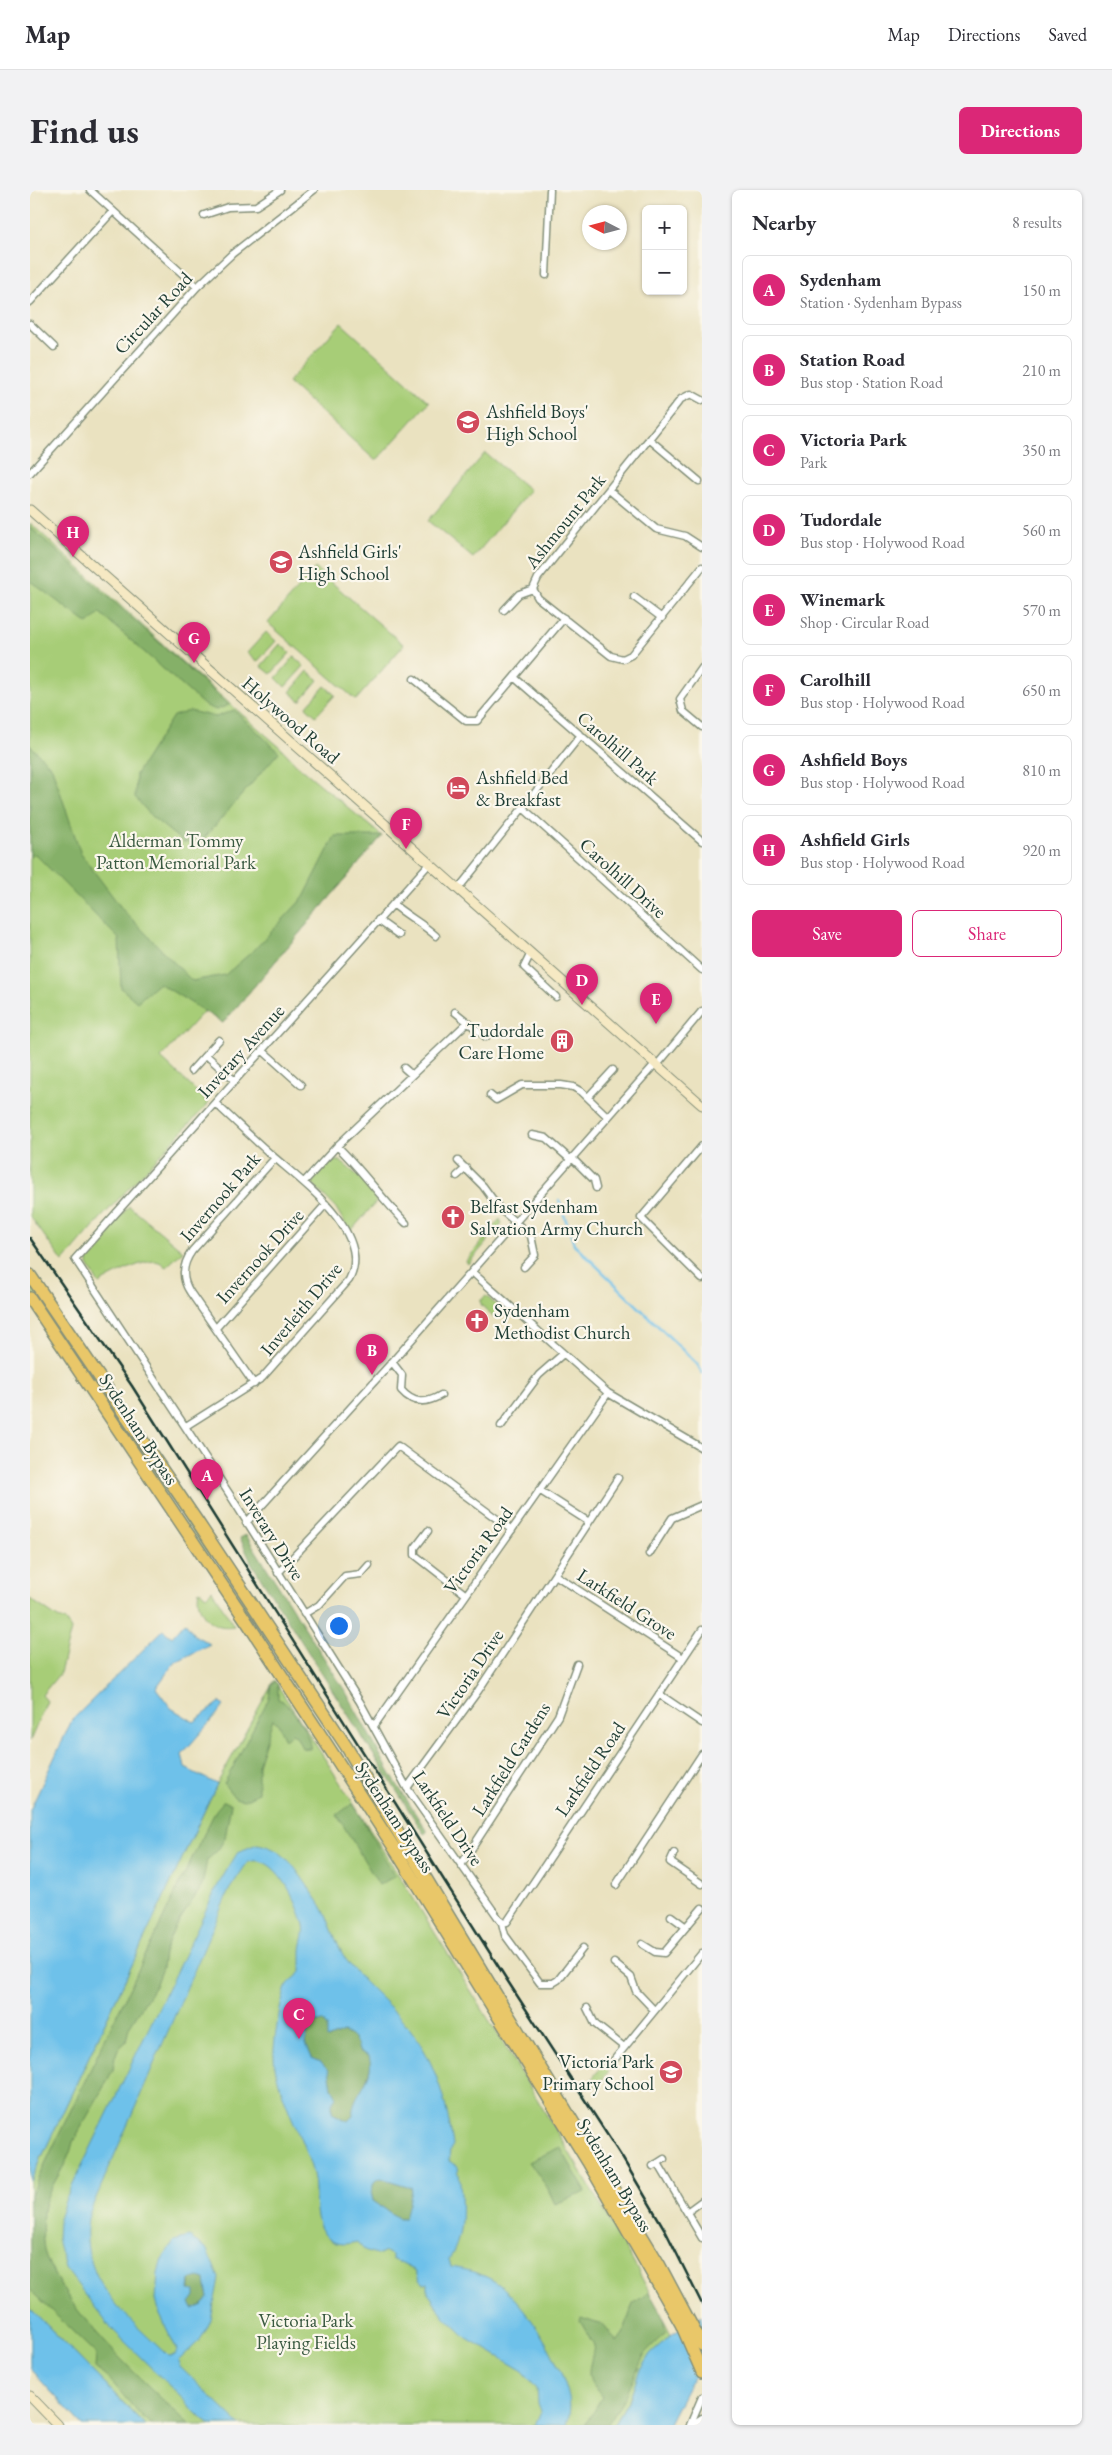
<!DOCTYPE html>
<meta charset="utf-8">
<style>
body{margin:0;font-family:"EB Garamond",serif;background:#f2f2f3;color:#2b2b33}
.controls{position:absolute;right:15px;top:15px;display:grid;overflow:hidden;border-radius:8px;box-shadow:0 1px 4px #0004}
.controls button{width:45px;height:45px;display:grid;place-items:center;padding:0;border:0;border-bottom:1px solid #e1e1e2;background:#fff;color:#2b2b33;font:25px sans-serif}
.compass{position:absolute;left:552px;top:15px;width:45px;height:45px;border-radius:50%;background:#fff;box-shadow:0 1px 4px #0004;rotate:276deg}
.you{position:absolute;left:308px;top:1435px;width:18px;height:18px;margin:-12px;border:4px solid #fff;border-radius:50%;background:#1a73e8;box-shadow:0 0 0 8px #1a73e833}
.badge{display:grid;place-items:center;width:32px;height:32px;border-radius:50%;background:#db2777;color:#fff;font-size:16px;font-weight:700}
.pin{position:absolute;translate:-50% -41px;filter:drop-shadow(0 1px 2px #0008)}
.pin::after{content:'';position:absolute;top:26px;width:18px;height:15px;background:inherit;clip-path:polygon(0 0,100% 0,50% 100%)}
.list{margin:0;padding:0;list-style:none}
h2{display:flex;justify-content:space-between;align-items:center;height:65px;margin:0;padding:0 20px;font-size:21px}
h2 small{font-size:16px;font-weight:400;color:#7c7c81}
.list li{display:grid;grid-template-columns:32px 1fr auto;gap:15px;align-items:center;box-sizing:border-box;height:70px;margin:0 10px 10px;padding:0 10px;border:1px solid #e1e1e2;border-radius:8px}
.list b{display:block;font-size:19px;white-space:nowrap}
.list p{margin:0;font-size:16px;white-space:nowrap;color:#7c7c81}
.list em{font-size:16px;font-style:normal;color:#7c7c81}
.actions{display:flex;gap:10px;padding:15px 20px}
.actions a{flex:1;padding:11px 0;border:1px solid #db2777;border-radius:8px;text-align:center;font-size:18px;color:#db2777}
.actions .main{background:#db2777;color:#fff}
.map{position:relative;flex:none;width:672px;height:2235px;overflow:hidden;border-radius:8px}
header{display:flex;align-items:center;gap:30px;box-sizing:border-box;height:70px;padding:0 25px;background:#fff;border-bottom:1px solid #e1e1e2}
header strong{font-size:24px}
nav{display:flex;gap:28px;margin-inline-start:auto;font-size:18px}
.intro{display:flex;align-items:center;justify-content:space-between;box-sizing:border-box;height:120px;padding:0 30px}
h1{margin:0;font-size:35px}
.button{padding:12px 22px;border-radius:8px;background:#db2777;color:#fff;font-size:18px;font-weight:700}
main{display:flex;gap:30px;padding:0 30px}
aside{flex:1;background:#fff;border-radius:8px;box-shadow:0 1px 4px #0004}
.map>svg:first-child{display:block}
.green{fill:#a7cd77;stroke:#638556}
.forest{fill:#85b068;stroke:#52764e}
.water{fill:#6ec1ea;stroke:#467f8f;fill-rule:evenodd}
.lines{fill:none;stroke-linecap:round;stroke-linejoin:round}
.stream{stroke:#6ec1ea;stroke-width:2.5}
.street-casing{stroke:#84907a;stroke-width:9}
.secondary-casing{stroke:#84907a;stroke-width:11}
.highway-casing{stroke:#84907a;stroke-width:14}
.street{stroke:#fff;stroke-width:6}
.secondary{stroke:#f6e9c3;stroke-width:9}
.highway{stroke:#e9c769;stroke-width:11}
.rail{stroke:#1f3d34;stroke-width:2.5}
.labels{text-anchor:middle;dominant-baseline:central;stroke-width:4.5;stroke-linejoin:round;paint-order:stroke}
.street-label{font-size:19px;fill:#1f3d34;stroke:#fbf7ec}
.poi-label{font-size:19px;fill:#1f3d34;stroke:#fbf7ec;text-anchor:start}
.park-label{font-size:19px;fill:#3a5a41;stroke:#fbf7ec}
</style>
<header>
<strong>Map</strong>
<nav><a>Map</a><a>Directions</a><a>Saved</a></nav>
</header>
<div class="intro"><h1>Find us</h1><a class="button">Directions</a></div>
<main>
<div class="map">
<svg width="672" height="2235" viewBox="0 0 672 2235">
<rect width="100%" height="100%" fill="#fbf7ec"/>
<filter id="ink" filterUnits="userSpaceOnUse"><feTurbulence type="fractalNoise" baseFrequency=".02" numOctaves="2"/><feDisplacementMap in="SourceGraphic" scale="10" xChannelSelector="R" yChannelSelector="G"/><feConvolveMatrix kernelMatrix="1 2 1 2 8 2 1 2 1" color-interpolation-filters="sRGB"/></filter>
<filter id="wash" filterUnits="userSpaceOnUse"><feTurbulence type="fractalNoise" baseFrequency=".0096" numOctaves="4" result="noise"/><feDisplacementMap in="SourceGraphic" scale="20" xChannelSelector="R" yChannelSelector="G"/><feGaussianBlur stdDeviation="1.12" result="paint"/><feColorMatrix in="noise" values="0 0 0 0 0 0 0 0 0 0 0 0 0 0 0 0 0 1.4 0 .05"/><feComposite in="paint" operator="in"/></filter>
<g filter="url(#wash)">
<rect width="100%" height="100%" fill="#eae2c0"/>
<path class="green" d="M311,133L399,212L346,271L258,192Z
M455,263L500,300L443,368L398,331Z
M0,333L161,480L252,559L266,574L352,646L193,833L174,821L131,868L179,913L70,1029L33,1072L0,1026Z
M285,378L374,455L326,510L238,433Z
M236,442L246,451L227,472L217,463Z
M250,454L260,463L241,484L231,476Z
M264,467L274,476L255,497L246,488Z
M278,481L288,490L270,511L260,502Z
M295,496L305,505L286,526L276,517Z
M304,971H310L327,985L329,984L347,1011L320,1042L306,1018L281,992L296,974Z
M99,1016L153,1061L136,1077C134,1076 132,1073 129,1072C118,1067 79,1087 69,1094L58,1075V1064Z
M470,1029L472,1034L438,1074L436,1071Z
M0,1092L150,1316L159,1333L181,1366L179,1367L0,1099Z
M456,1106L470,1118L464,1127L452,1116L450,1111Z
M169,1400L176,1406L182,1400L204,1436C181,1441 164,1421 169,1400Z
M0,1409L28,1428L36,1431L41,1440L30,1483L12,1505L17,1511L0,1551Z
M244,1490C331,1624 416,1759 498,1894C547,1976 599,2058 641,2145C614,2169 616,2173 601,2205C596,2215 589,2225 584,2235H115L0,2118V1992L187,1594Z
M576,1871L583,1876L566,1897L561,1890Z"/>
<path class="forest" d="M0,337L199,515L186,520L174,515L70,423L58,434L0,391Z
M204,520L249,562L169,654L153,652L122,627L105,607L106,584L143,526L160,521L186,527Z
M0,555L22,578L51,664L93,720L162,791L195,785L225,759L274,707L305,646H352L193,833L129,793L107,812L91,798L89,749L5,664L0,667Z
M216,1345L317,1504L360,1583L397,1642L394,1644L222,1374L210,1348Z
M245,1492L248,1494V1509C260,1512 282,1546 280,1559L272,1558L266,1546L262,1544L255,1550L248,1534L243,1529L228,1575V1603L214,1610L205,1608L194,1594L239,1508L241,1494Z
M194,1611L201,1614L195,1648L188,1660L177,1670L172,1696L144,1739L134,1763L132,1778L125,1796L99,1837L96,1852L88,1859L85,1867L83,1880L43,1952C38,1978 16,1997 13,2022C12,2034 12,2052 15,2064C34,2121 116,2194 160,2235H122L110,2225L82,2192L65,2178L66,2164L0,2100V2005L165,1662L186,1620Z
M323,1613L365,1686L349,1695L307,1625Z
M293,1831L298,1837V1849L313,1842C323,1845 327,1851 329,1861L339,1866L342,1874L323,1926L318,1931L302,1923V1913L306,1907L302,1898L299,1880L291,1872L282,1868L275,1852L278,1842L284,1833Z
M530,1957L556,2002L525,2014L517,1997L499,1972Z
M351,1988L381,1997L382,2001L376,2028H368L343,2011L341,2002L344,1992Z
M169,2088L175,2090L178,2108L172,2116L163,2119L160,2113V2089Z
M619,2102L632,2125L636,2142L615,2163L596,2206L577,2235H555L572,2207C552,2182 560,2184 564,2155L550,2131L551,2128L575,2136L587,2152L593,2144L603,2114Z"/>
<path class="water" d="M155,1432L164,1445L180,1454L144,1473L126,1498L141,1518L164,1532L190,1512L194,1516L152,1564L155,1578L187,1594L0,1992V1620L42,1530L133,1440L142,1447Z
M227,1654C253,1658 263,1675 277,1695C283,1704 290,1712 294,1721C303,1739 307,1759 320,1775C338,1798 362,1816 380,1839C406,1872 417,1914 423,1955L420,1960L419,1971L428,1977C432,2004 436,2046 419,2069L421,2077C435,2079 451,2083 464,2091C495,2110 532,2173 539,2208C541,2217 539,2226 537,2235H505L511,2221L508,2213L507,2198L493,2181L437,2148L414,2126L398,2103V2093L395,2094L389,2090L386,2081L362,2069V2065L356,2062L349,2065L334,2060L327,2052C317,2054 307,2056 299,2049C280,2032 288,2005 283,1984C274,1948 244,1898 244,1865C243,1854 251,1808 256,1798C258,1792 267,1787 271,1782C271,1775 271,1768 271,1762C271,1752 276,1745 274,1735C268,1713 244,1659 217,1673L199,1700L59,2024C45,2087 98,2127 138,2166L145,2165L147,2160L130,2125L126,2109L128,2083L132,2069L144,2051L159,2047L176,2058L189,2088L181,2130L175,2142L169,2151L148,2171L150,2177L210,2235H180L177,2233L80,2137L35,2078L27,2049L28,2032L35,2011L189,1693L208,1662ZM293,1831L297,1837V1849L313,1842C323,1845 327,1851 329,1861L339,1866C347,1890 320,1904 323,1926L318,1931L302,1923V1913L307,1907L302,1898L299,1880L291,1872L282,1868L275,1852L278,1842L284,1833ZM351,1988L381,1997L382,2001L375,2028H368L343,2011L341,2002L344,1992ZM169,2088L175,2090L178,2108L172,2116L163,2119L160,2113L165,2106V2101L159,2100L160,2090Z
M0,2118L115,2235H52L0,2179Z
M672,2125V2179L660,2192L638,2235H584L601,2206L609,2182L620,2164L641,2145Z"/>
<g class="lines">
<path class="stream" d="M529,1010L544,1054L667,1174L672,1183"/>
</g>
</g>
<g filter="url(#ink)">
<g class="lines">
<g class="street-casing">
<path id="street" d="M60,0L167,97
M174,25L198,17L226,16L250,0
M516,85L520,0
M0,112L83,21
M0,134L24,157
M672,210L661,204L651,209L508,388L503,399L508,408L581,466L593,469L601,465L672,377
M619,249L669,291
M0,283L167,97L202,64L284,0
M579,300L626,339L655,346L672,357
M604,407L632,428
M474,420L489,404L503,399
M672,478L650,509L653,521L672,537
M485,488L672,651
M384,489L436,531H447L534,428
M493,618L672,780
M399,674L45,1069L200,1305L330,1512L377,1598L472,1733
M428,699L551,545
M363,714C377,726 392,733 406,746
M348,730L369,745
M501,763L494,777L526,807
M425,822L456,847
M232,860L271,895
M176,865L205,891
M627,875L672,821
M374,878L382,885
M161,881L189,850
M460,905L466,910L492,895H531L543,897L552,902L578,927
M558,907L583,880
M502,945L516,948L541,970
M307,956C332,980 351,1008 376,1033
M672,956L611,1028L672,1089
M542,968L564,990L566,998
M428,971L453,996L469,1018L501,1046L505,1065L494,1077
M427,986L436,978
M274,992L307,956L438,832
M442,1082L578,1203L672,1258
M186,1138L296,1014
M362,1172L372,1185L371,1200C383,1214 396,1214 411,1205
M224,1194L160,1102C151,1088 152,1075 162,1061L245,968
M156,1236L232,1188L319,1090C344,1045 274,993 245,968C224,950 205,931 185,913
M471,1236L509,1185L533,1164
M509,1300L559,1332
M216,1333L362,1172L625,874
M398,1341L385,1358V1365L435,1404
M619,1364L642,1328L672,1315
M248,1383L368,1256L482,1340
M525,1385L653,1468
M274,1424L289,1415L315,1386L331,1384L339,1375
M629,1504L672,1533
M344,1536L578,1203
M377,1598L448,1501L588,1288
M644,1663L640,1672L672,1694
M431,1675L528,1526L547,1474
M586,1695L672,1564
M641,1726L656,1737
M472,1733L477,1732L672,1440
M472,1733L475,1745L510,1793H523L528,1790L553,1758
M612,1754L625,1762L634,1763L672,1718
M584,1773L601,1787L606,1801L624,1820
M557,1818L565,1834L594,1857
M584,1870L672,1763
M628,1973L672,2048
M623,1976L634,1969
M657,2022L672,2011
M660,2235L672,2207
M662,2235L672,2228"/>
</g>
<g class="secondary-casing">
<path id="secondary" d="M0,320L672,915
M0,2206L28,2235"/>
</g>
<g class="highway-casing">
<path id="highway" d="M0,1085L167,1331L316,1556L629,2074L672,2155
M0,1108L217,1432L363,1656L558,1972L651,2134L672,2182"/>
</g>
<use href="#street" class="street"/>
<use href="#secondary" class="secondary"/>
<use href="#highway" class="highway"/>
<path class="rail" d="M0,1048L102,1196L477,1790L593,1969L635,2040L672,2114"/>
</g>
</g>
<defs>
<g id="school-disc" transform="scale(1.25)"><circle r="9.5" fill="#d1495b" stroke="#fbf7ec"/><path d="M0-5L7-2L0 1L-7-2ZM-4 1L0 2.5L4 1V4Q0 6-4 4Z" fill="#fff"/></g>
<g id="hotel-disc" transform="scale(1.25)"><circle r="9.5" fill="#d1495b" stroke="#fbf7ec"/><path d="M-6-4.5h1.5V1H6V5H4.5V3h-9V5H-6ZM-4 0a1.8 1.8 0 1 1 3.6 0ZM.5 0V-2.5h3Q6-2.5 6 0Z" fill="#fff"/></g>
<g id="building-disc" transform="scale(1.25)"><circle r="9.5" fill="#d1495b" stroke="#fbf7ec"/><path d="M-4-6H4V6H1V3H-1V6H-4ZM-2.5-4.3h1.7v1.8h-1.7ZM.8-4.3h1.7v1.8H.8ZM-2.5-1h1.7V.8h-1.7ZM.8-1h1.7V.8H.8Z" fill="#fff"/></g>
<g id="church-disc" transform="scale(1.25)"><circle r="9.5" fill="#d1495b" stroke="#fbf7ec"/><path d="M-1.2-6h2.4v3.5h3.3v2.4h-3.3V6h-2.4V-.1h-3.3v-2.4h3.3Z" fill="#fff"/></g>
</defs>
<g fill-rule="evenodd">
<use href="#school-disc" x="438" y="232"/>
<use href="#school-disc" x="251" y="372"/>
<use href="#hotel-disc" x="428" y="598"/>
<use href="#building-disc" x="532" y="851"/>
<use href="#church-disc" x="423" y="1027"/>
<use href="#church-disc" x="447" y="1131"/>
<use href="#school-disc" x="641" y="1882"/>
</g>
<g class="labels">
<g class="street-label">
<text transform="translate(123 123) rotate(-47)">Circular Road</text>
<text transform="translate(535 331) rotate(-51)">Ashmount Park</text>
<text transform="translate(261 530) rotate(41)">Holywood Road</text>
<text transform="translate(588 558) rotate(41)">Carolhill Park</text>
<text transform="translate(593 688) rotate(42)">Carolhill Drive</text>
<text transform="translate(211 861) rotate(-48)">Inverary Avenue</text>
<text transform="translate(190 1007) rotate(-49)">Invernook Park</text>
<text transform="translate(230 1066) rotate(-48)">Invernook Drive</text>
<text transform="translate(271 1119) rotate(-50)">Inverleith Drive</text>
<text transform="translate(109 1239) rotate(57)">Sydenham Bypass</text>
<text transform="translate(242 1344) rotate(58)">Inverary Drive</text>
<text transform="translate(448 1360) rotate(-54)">Victoria Road</text>
<text transform="translate(597 1414) rotate(33)">Larkfield Grove</text>
<text transform="translate(440 1484) rotate(-56)">Victoria Drive</text>
<text transform="translate(481 1569) rotate(-58)">Larkfield Gardens</text>
<text transform="translate(560 1579) rotate(-56)">Larkfield Road</text>
<text transform="translate(365 1627) rotate(57)">Sydenham Bypass</text>
<text transform="translate(418 1628) rotate(56)">Larkfield Drive</text>
<text transform="translate(585 1985) rotate(59)">Sydenham Bypass</text>
</g>
<g class="poi-label">
<text x="456" y="221">Ashfield Boys'<tspan x="456" dy="22">High School</tspan></text>
<text x="268" y="361">Ashfield Girls'<tspan x="268" dy="22">High School</tspan></text>
<text x="446" y="587">Ashfield Bed<tspan x="446" dy="22">&amp; Breakfast</tspan></text>
<text x="514" y="840" text-anchor="end">Tudordale<tspan x="514" dy="22">Care Home</tspan></text>
<text x="440" y="1016">Belfast Sydenham<tspan x="440" dy="22">Salvation Army Church</tspan></text>
<text x="464" y="1120">Sydenham<tspan x="464" dy="22">Methodist Church</tspan></text>
<text x="624" y="1871" text-anchor="end">Victoria Park<tspan x="624" dy="22">Primary School</tspan></text>
</g>
<g class="park-label">
<text x="146" y="650">Alderman Tommy<tspan x="146" dy="22">Patton Memorial Park</tspan></text>
<text x="276" y="2130">Victoria Park<tspan x="276" dy="22">Playing Fields</tspan></text>
</g>
</g>
</svg>
<div class="controls">
<button>+</button>
<button>−</button>
</div>
<svg class="compass" viewBox="-18 -18 36 36"><path d="M0-13l5 13h-10z" fill="#e53935"/><path d="M0 13l5-13h-10z" fill="#7c7c81"/></svg>
<div class="you"></div>
<div class="pin badge" style="left:177px;top:1310px">A</div>
<div class="pin badge" style="left:342px;top:1185px">B</div>
<div class="pin badge" style="left:269px;top:1849px">C</div>
<div class="pin badge" style="left:552px;top:815px">D</div>
<div class="pin badge" style="left:626px;top:834px">E</div>
<div class="pin badge" style="left:376px;top:659px">F</div>
<div class="pin badge" style="left:164px;top:473px">G</div>
<div class="pin badge" style="left:43px;top:367px">H</div>
</div>
<aside>
<h2>Nearby<small>8 results</small></h2>
<ul class="list">
<li><span class="badge">A</span><div><b>Sydenham</b><p>Station · Sydenham Bypass</p></div><em>150 m</em></li>
<li><span class="badge">B</span><div><b>Station Road</b><p>Bus stop · Station Road</p></div><em>210 m</em></li>
<li><span class="badge">C</span><div><b>Victoria Park</b><p>Park</p></div><em>350 m</em></li>
<li><span class="badge">D</span><div><b>Tudordale</b><p>Bus stop · Holywood Road</p></div><em>560 m</em></li>
<li><span class="badge">E</span><div><b>Winemark</b><p>Shop · Circular Road</p></div><em>570 m</em></li>
<li><span class="badge">F</span><div><b>Carolhill</b><p>Bus stop · Holywood Road</p></div><em>650 m</em></li>
<li><span class="badge">G</span><div><b>Ashfield Boys</b><p>Bus stop · Holywood Road</p></div><em>810 m</em></li>
<li><span class="badge">H</span><div><b>Ashfield Girls</b><p>Bus stop · Holywood Road</p></div><em>920 m</em></li>
</ul>
<div class="actions"><a class="main">Save</a><a>Share</a></div>
</aside>
</main>
